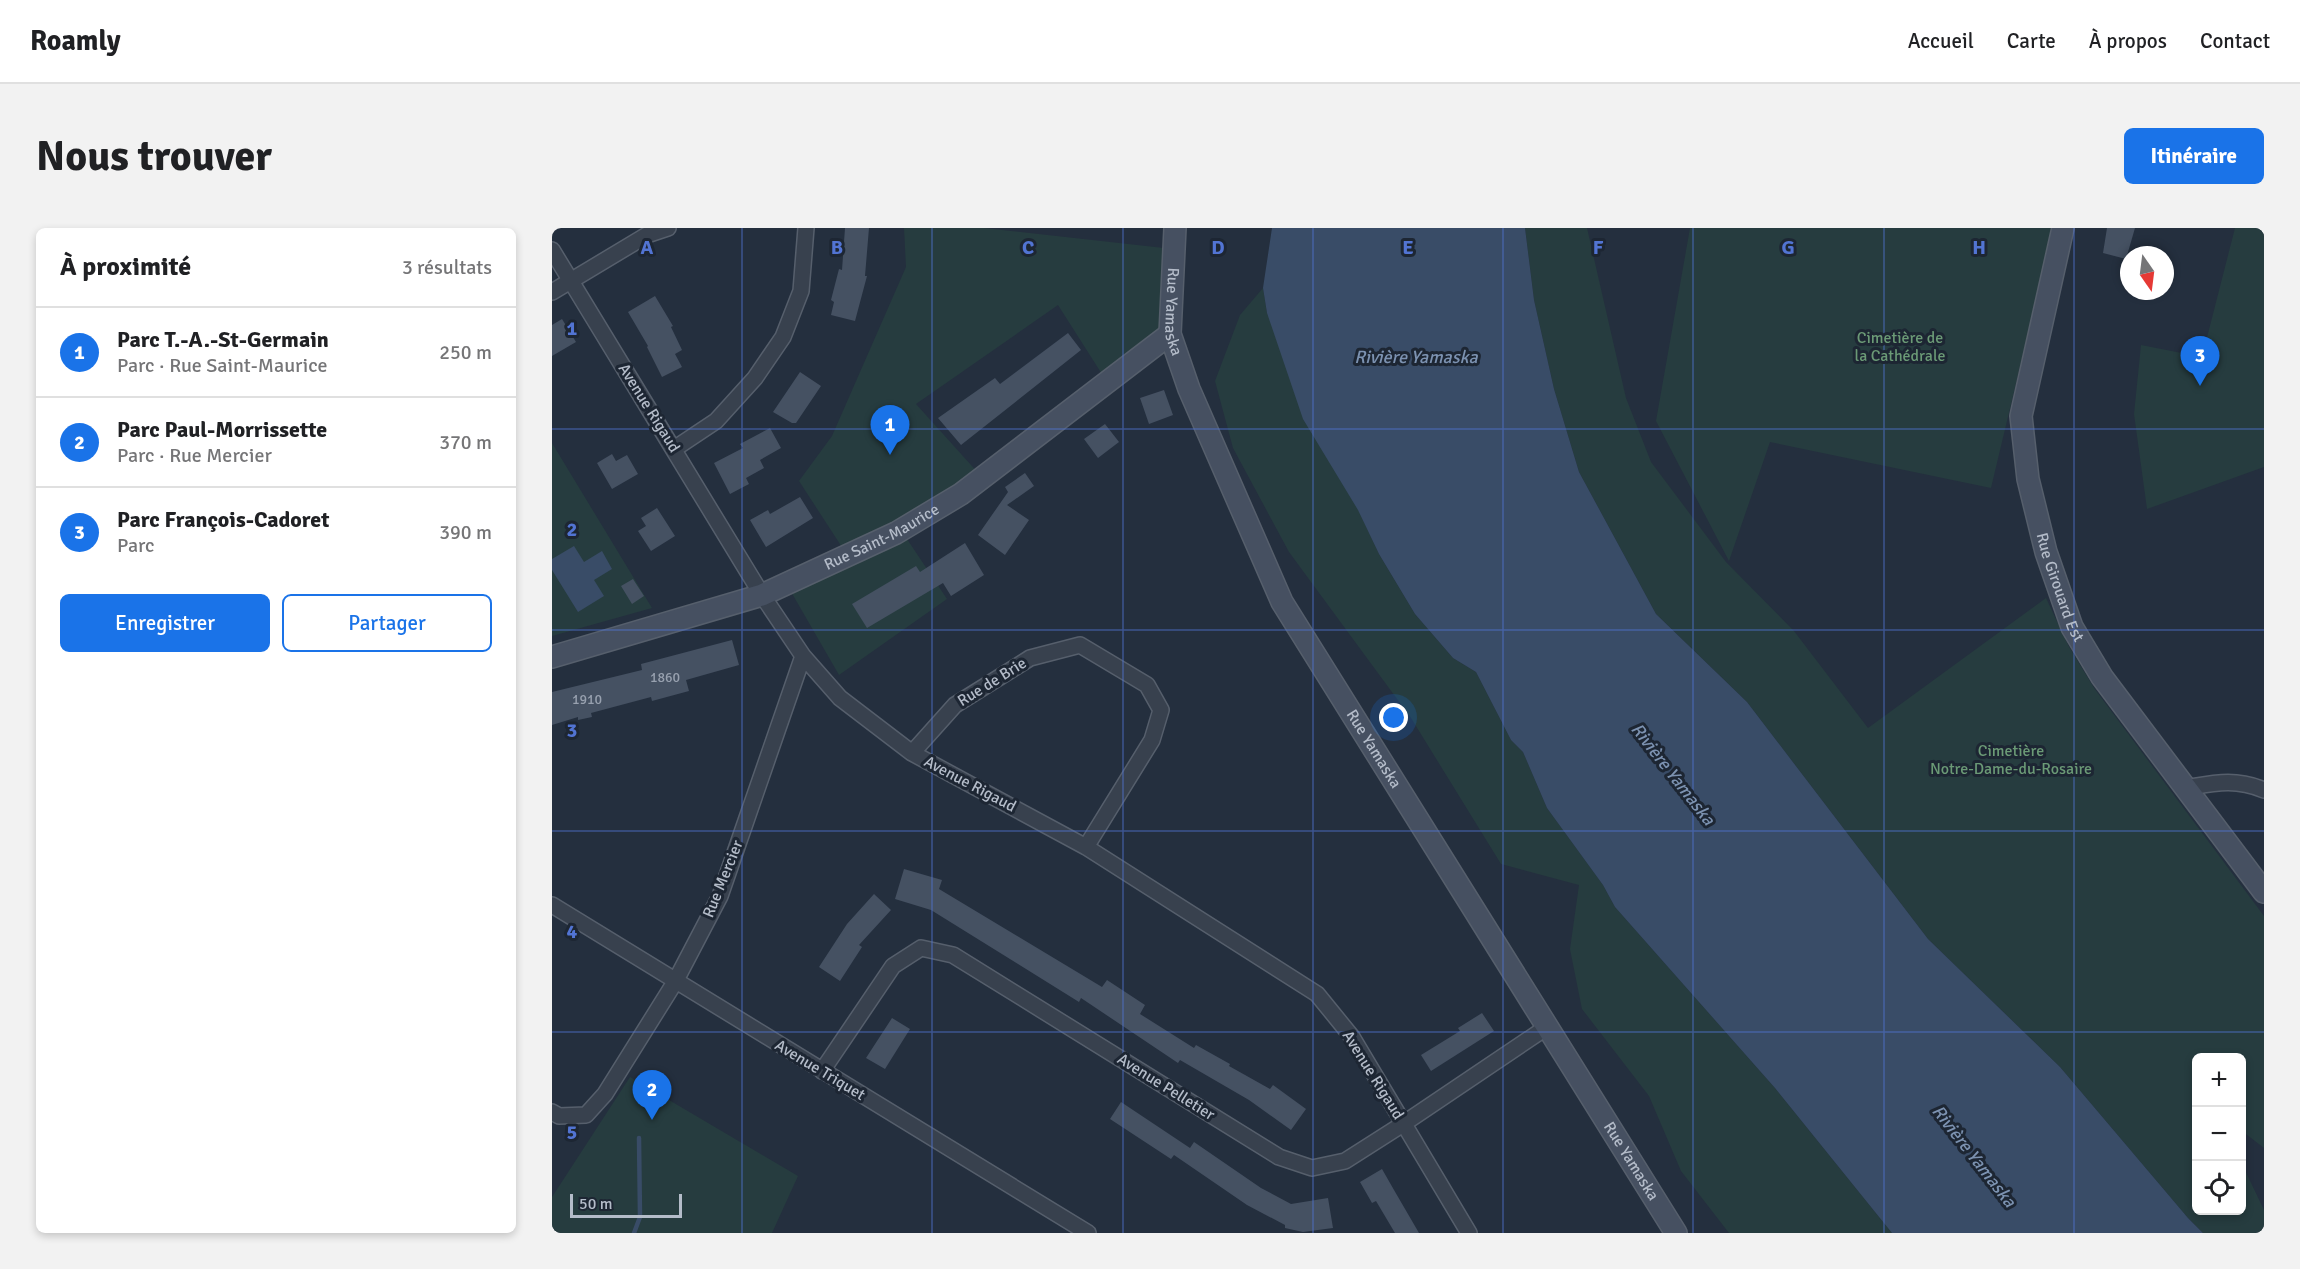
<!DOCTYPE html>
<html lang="fr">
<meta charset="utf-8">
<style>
body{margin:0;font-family:Signika,sans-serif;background:#f2f2f2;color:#202124}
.controls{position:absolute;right:18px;bottom:18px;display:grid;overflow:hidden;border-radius:9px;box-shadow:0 3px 9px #0003}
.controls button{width:54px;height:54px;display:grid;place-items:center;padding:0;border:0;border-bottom:2px solid #e0e0e0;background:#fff;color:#202124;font:30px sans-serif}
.compass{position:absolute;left:1568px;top:18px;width:54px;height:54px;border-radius:50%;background:#fff;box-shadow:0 3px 9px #0003;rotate:166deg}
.scale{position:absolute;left:18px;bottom:15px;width:112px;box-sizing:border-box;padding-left:6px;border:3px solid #b4bcc9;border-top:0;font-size:16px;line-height:21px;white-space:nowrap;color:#b4bcc9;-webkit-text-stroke:4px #1d2633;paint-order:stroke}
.you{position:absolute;left:842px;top:490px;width:21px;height:21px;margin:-15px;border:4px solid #fff;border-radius:50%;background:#1a73e8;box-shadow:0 0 0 9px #1a73e833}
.badge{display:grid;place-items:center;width:39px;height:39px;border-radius:50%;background:#1a73e8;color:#fff;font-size:20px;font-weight:700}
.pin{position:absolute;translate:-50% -50px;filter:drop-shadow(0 2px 3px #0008)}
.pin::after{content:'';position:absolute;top:32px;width:21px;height:18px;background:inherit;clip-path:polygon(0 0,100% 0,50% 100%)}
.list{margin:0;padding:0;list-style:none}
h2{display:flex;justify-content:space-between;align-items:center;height:78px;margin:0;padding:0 24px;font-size:26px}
h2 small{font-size:20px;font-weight:400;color:#757577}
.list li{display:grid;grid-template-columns:39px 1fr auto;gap:18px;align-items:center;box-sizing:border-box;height:90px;padding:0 24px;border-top:2px solid #e0e0e0}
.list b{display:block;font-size:22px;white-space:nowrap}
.list p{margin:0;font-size:20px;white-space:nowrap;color:#757577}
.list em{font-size:20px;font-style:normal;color:#757577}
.actions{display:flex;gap:12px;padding:18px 24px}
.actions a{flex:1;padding:14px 0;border:2px solid #1a73e8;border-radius:9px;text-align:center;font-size:21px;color:#1a73e8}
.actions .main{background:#1a73e8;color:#fff}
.icon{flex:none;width:33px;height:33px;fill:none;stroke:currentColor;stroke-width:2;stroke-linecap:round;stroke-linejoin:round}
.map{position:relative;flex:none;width:1712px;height:1005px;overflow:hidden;border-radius:9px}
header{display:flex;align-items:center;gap:36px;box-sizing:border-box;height:84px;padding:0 30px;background:#fff;border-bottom:2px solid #e0e0e0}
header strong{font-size:28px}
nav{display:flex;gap:33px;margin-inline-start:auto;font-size:21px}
.intro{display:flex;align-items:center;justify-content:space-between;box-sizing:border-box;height:144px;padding:0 36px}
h1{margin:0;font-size:42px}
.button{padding:15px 27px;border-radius:9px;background:#1a73e8;color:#fff;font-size:21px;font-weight:700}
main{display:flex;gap:36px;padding:0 36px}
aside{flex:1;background:#fff;border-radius:9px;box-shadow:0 3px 9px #0003}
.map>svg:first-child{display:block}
.green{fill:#263c3f}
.water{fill:#394c67}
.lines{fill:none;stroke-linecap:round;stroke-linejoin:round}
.stream{stroke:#394c67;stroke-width:4.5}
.building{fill:#455162}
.street-casing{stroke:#565f6c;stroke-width:18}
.secondary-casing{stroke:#565f6c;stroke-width:24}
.street{stroke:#38414e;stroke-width:15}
.secondary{stroke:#465061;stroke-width:21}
.grid{fill:none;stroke:#5274d3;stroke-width:1.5;stroke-opacity:0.55}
.labels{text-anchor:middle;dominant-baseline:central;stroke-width:6;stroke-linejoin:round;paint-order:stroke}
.number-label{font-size:14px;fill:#98a1af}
.street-label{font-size:16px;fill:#b4bcc9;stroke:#1d2633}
.park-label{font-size:16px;fill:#6b9a76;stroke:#1d2633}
.water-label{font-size:18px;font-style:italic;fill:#7c92b1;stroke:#1d2633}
.grid-label{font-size:20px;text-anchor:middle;font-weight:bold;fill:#5274d3;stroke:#1d2633;stroke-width:6;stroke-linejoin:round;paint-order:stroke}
</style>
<header>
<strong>Roamly</strong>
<nav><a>Accueil</a><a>Carte</a><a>À propos</a><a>Contact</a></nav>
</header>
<div class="intro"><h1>Nous trouver</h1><a class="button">Itinéraire</a></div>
<main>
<aside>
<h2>À proximité<small>3 résultats</small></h2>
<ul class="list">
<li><span class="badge">1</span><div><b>Parc T.-A.-St-Germain</b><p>Parc · Rue Saint-Maurice</p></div><em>250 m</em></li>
<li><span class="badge">2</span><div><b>Parc Paul-Morrissette</b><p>Parc · Rue Mercier</p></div><em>370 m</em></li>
<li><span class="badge">3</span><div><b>Parc François-Cadoret</b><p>Parc</p></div><em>390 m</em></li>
</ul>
<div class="actions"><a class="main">Enregistrer</a><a>Partager</a></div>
</aside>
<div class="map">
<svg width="1712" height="1005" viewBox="0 0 1712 1005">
<rect width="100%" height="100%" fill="#242f3e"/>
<path class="green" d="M352,0H432L612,20L618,106L555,154L506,77L364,176L428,247L347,299L395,371L287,447L238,362L297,330L247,253L280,208L354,39Z
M973,0H1035L1074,170L1099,234L1174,334L1242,403L1316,500L1494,370L1516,417L1542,460L1712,688V920L1690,903V830H1644V982H1690V936L1712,982V1005H1651L1636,990L1508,839L1376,711L1195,474L1104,386L1027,244L1002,161L982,72Z
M1138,0H1501L1439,260L1218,214L1177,333L1104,193Z
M1683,0H1712V239L1595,281L1582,186L1589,117L1650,129Z
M711,60L715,85L827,326L863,386L901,430L924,444L959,512L971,524L995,580L1051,657L1063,679L1223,860L1340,1005H1177L1129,943L1097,868L1030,781L1018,721L1027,657L949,636L859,490L737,324L681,220L663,153L688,87Z
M0,215L100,380L0,408Z
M78,849L246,948L220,1005H0V969Z"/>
<path class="water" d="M720,0H973L982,72L1002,161L1027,244L1104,386L1195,474L1376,711L1508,839L1636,990L1651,1005H1340L1223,860L1063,679L1051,657L995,580L971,524L959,512L924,444L901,430L863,386L827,326L806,282L751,191L715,85L711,60Z
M22,318L32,334L50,323L60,341L42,352L52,368L26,384L0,342V331Z"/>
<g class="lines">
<path class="stream" d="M82,1005L88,989L87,910"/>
</g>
<path class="building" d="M293,0H317L313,48H315L303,93L279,87L282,74L279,72L287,41L290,42Z
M1555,0H1583L1574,31L1551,25Z
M103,68L121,98L119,99L130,122L123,126L130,139L110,149L95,119L96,118L76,84Z
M10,91L24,114L0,128V97Z
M516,105L529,122L409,217L386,190L443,150L448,156Z
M248,144L269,158L244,195H240L221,184Z
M612,162L621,187L597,196L588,170Z
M553,196L567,214L546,230L532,211Z
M218,200L229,220L208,232L212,240L194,250L197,256L178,266L162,235L191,220L188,216Z
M60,226L64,233L75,227L86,246L60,261L45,235Z
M473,245L482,258L455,277L477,292L453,327L426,307L456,264L453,259Z
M248,269L261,290L214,319L198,292L216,282L218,286Z
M105,280L123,308L99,323L86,303L94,298L89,290Z
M413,315L432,347L399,368L391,355L315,400L300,376L364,338L368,344Z
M81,351L92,368L80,376L69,358Z
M180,412L187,437L134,452L137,463L100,473L99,469L39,485L40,489L26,492V489L0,497V464L90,442L89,436Z
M352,641L390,652L387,661L550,759L555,752L593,777L588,786L642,820L644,817L678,836L677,838L718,861L721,857L754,881L739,902L697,872L628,832L626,835L529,770L527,774L379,682L343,671Z
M322,666L339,682L307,717L310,719L288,753L267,739L295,696Z
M930,785L942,803L879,843L869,827L908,803L906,800Z
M340,790L358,801L333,841L314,830Z
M569,874L638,920L642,914L709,960L739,976L776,970L781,1000L751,1004L733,1000V997L695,977L622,927L619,931L558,891Z
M830,941L842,962L867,1005H843L824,973L820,975L808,954Z"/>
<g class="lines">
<g class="street-casing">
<path id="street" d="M0,22L210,367L251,428L288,470L360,525L534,619L765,766L800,809L917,1005
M0,64L95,7L116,0
M122,221L164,193L203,150L231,109L249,63L254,0
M360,525L403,477L478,430L528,417L595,457L609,482L600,512L534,619
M1633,560C1663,555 1683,550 1712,562
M0,677L536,1005
M270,843L341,738L369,720L401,727L727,929L760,940L793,933L851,896L995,799
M0,884L7,888L34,887L53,866L123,754L168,668L251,428"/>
</g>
<g class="secondary-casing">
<g id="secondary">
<path id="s1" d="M623,0L618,106L637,161L730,374L1124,1005"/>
<path id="s2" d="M1511,0L1469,188L1476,251L1494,324L1520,399L1550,449L1712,664"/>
<path id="s3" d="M0,429L210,367L344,305L409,266L618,106"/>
</g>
</g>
<use href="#street" class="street"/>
<use href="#secondary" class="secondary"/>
</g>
<path class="grid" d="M190,0V1005M380,0V1005M571,0V1005M761,0V1005M951,0V1005M1141,0V1005M1332,0V1005M1522,0V1005M0,201H1712M0,402H1712M0,603H1712M0,804H1712"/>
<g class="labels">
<g class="number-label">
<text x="113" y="449">1860</text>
<text x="35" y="471">1910</text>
</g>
<g class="street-label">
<text stroke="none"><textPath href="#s1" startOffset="84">Rue Yamaska</textPath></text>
<text transform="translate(97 180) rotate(58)">Avenue Rigaud</text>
<text stroke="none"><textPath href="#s3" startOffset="352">Rue Saint-Maurice</textPath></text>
<text stroke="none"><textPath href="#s2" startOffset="369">Rue Girouard Est</textPath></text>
<text transform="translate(440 454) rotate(-32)">Rue de Brie</text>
<text stroke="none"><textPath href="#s1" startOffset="570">Rue Yamaska</textPath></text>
<text transform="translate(418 556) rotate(28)">Avenue Rigaud</text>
<text transform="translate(171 651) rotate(-68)">Rue Mercier</text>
<text transform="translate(268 842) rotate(31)">Avenue Triquet</text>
<text transform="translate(821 847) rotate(58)">Avenue Rigaud</text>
<text transform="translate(614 859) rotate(32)">Avenue Pelletier</text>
<text stroke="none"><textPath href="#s1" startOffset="1056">Rue Yamaska</textPath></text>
</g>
<g class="park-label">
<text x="1348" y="110">Cimetière de<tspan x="1348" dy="18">la Cathédrale</tspan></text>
<text x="1459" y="523">Cimetière<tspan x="1459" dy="18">Notre-Dame-du-Rosaire</tspan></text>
</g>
<g class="water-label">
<text x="864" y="129">Rivière Yamaska</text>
<text transform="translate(1121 546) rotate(52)">Rivière Yamaska</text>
<text transform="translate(1422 928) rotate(52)">Rivière Yamaska</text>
</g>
</g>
<g class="grid-label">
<text x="95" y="26">A</text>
<text x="285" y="26">B</text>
<text x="476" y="26">C</text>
<text x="666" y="26">D</text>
<text x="856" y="26">E</text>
<text x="1046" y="26">F</text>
<text x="1236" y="26">G</text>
<text x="1427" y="26">H</text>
<text x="20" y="107">1</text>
<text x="20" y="308">2</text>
<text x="20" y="509">3</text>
<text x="20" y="710">4</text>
<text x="20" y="911">5</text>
</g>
</svg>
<div class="controls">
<button>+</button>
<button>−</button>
<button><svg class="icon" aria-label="locate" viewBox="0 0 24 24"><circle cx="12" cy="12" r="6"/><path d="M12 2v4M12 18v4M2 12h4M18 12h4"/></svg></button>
</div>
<svg class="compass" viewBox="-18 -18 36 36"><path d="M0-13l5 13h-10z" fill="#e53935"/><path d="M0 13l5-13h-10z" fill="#757577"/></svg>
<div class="scale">50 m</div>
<div class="you"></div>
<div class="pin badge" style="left:338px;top:227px">1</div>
<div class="pin badge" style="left:100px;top:892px">2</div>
<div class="pin badge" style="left:1648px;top:158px">3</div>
</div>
</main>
